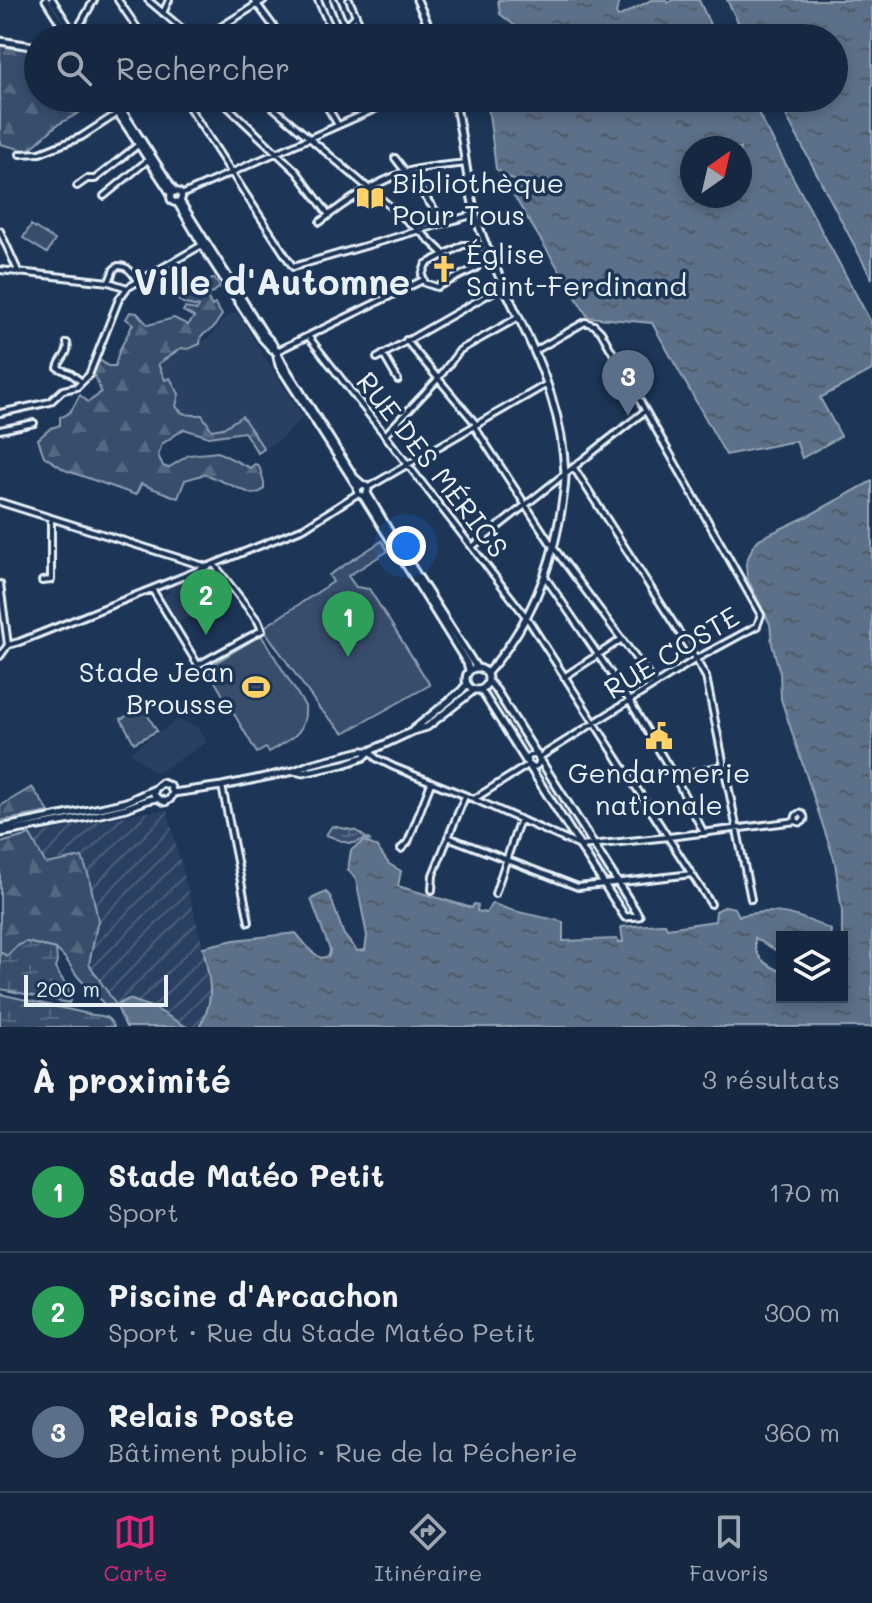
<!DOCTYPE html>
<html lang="fr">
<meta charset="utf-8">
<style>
body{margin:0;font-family:Mali,sans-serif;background:#23344c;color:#f1f3f6}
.controls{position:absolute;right:24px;bottom:24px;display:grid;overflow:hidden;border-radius:0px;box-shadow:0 4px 12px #0003}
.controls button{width:72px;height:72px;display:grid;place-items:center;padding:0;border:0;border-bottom:2px solid #35445a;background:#162841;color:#f1f3f6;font:40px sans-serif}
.compass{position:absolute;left:680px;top:136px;width:72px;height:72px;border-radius:50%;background:#162841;box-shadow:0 4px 12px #0003;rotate:34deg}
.scale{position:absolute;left:24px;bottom:20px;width:144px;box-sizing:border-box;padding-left:8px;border:4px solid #e8f1f8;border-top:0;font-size:22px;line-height:28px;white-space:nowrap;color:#e8f1f8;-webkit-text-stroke:6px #1d3557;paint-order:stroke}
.you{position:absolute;left:406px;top:546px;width:28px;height:28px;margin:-20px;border:6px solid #fff;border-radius:50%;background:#1a73e8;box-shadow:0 0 0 12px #1a73e833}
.badge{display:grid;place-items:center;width:52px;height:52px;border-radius:50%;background:#db2777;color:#fff;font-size:26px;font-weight:700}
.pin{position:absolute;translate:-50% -66px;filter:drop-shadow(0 2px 4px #0008)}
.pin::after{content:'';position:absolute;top:42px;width:28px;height:24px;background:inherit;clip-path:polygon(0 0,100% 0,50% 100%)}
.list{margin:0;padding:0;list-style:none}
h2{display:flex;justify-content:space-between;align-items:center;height:104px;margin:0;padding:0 32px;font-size:34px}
h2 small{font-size:26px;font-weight:400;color:#9ea6b1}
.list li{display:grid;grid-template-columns:52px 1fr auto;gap:24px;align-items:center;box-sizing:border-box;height:120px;padding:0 32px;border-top:2px solid #35445a}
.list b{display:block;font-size:30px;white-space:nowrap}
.list p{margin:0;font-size:26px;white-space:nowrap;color:#9ea6b1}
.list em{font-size:26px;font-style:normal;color:#9ea6b1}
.icon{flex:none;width:44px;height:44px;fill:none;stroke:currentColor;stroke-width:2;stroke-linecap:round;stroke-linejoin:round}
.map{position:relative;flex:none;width:872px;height:1027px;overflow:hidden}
.search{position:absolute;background:#162841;box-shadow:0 4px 12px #0003;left:24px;right:24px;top:24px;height:88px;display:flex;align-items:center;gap:20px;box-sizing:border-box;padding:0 28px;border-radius:44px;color:#9ea6b1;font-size:30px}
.sheet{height:464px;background:#162841}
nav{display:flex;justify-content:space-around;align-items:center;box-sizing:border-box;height:112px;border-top:2px solid #35445a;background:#162841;font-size:22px;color:#9ea6b1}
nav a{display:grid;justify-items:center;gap:4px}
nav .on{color:#db2777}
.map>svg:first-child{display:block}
.built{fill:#2a4162}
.industrial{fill:url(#industrial-furrows)}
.forest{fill:url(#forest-firs);stroke:#909fb2;stroke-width:2}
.wetland{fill:url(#wetland-marsh);stroke:#909fb2;stroke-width:2}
.pitch{fill:#374d6c;stroke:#909fb2;stroke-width:2}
.water{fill:url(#water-ripples);stroke:#95a4b5;stroke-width:2;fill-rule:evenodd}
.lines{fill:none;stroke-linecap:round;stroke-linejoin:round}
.street-casing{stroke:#e8f1f8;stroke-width:10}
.secondary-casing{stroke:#e8f1f8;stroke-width:11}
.street{stroke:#1d3557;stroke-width:4}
.secondary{stroke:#1d3557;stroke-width:5}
.labels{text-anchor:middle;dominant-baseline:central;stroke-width:7;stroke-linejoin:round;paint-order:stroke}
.poi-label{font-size:28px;fill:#e8f1f8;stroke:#1d3557;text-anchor:start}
.street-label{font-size:28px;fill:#e8f1f8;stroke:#1d3557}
.district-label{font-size:36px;font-weight:bold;fill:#e8f1f8;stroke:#1d3557}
</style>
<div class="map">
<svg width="872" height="1027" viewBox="0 0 872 1027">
<defs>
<pattern id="industrial-furrows" width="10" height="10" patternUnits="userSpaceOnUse" patternTransform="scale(2)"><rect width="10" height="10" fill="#2a4162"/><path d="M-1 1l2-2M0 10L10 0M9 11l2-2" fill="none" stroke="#495d79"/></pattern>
<pattern id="forest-firs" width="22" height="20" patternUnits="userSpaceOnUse" patternTransform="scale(2)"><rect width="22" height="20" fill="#374d6c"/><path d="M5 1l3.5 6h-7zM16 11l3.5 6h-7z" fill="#546782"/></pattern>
<pattern id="wetland-marsh" width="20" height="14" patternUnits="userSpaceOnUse" patternTransform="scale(2)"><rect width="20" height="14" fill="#374d6c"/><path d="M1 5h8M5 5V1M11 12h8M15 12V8" fill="none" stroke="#546782"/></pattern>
<pattern id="water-ripples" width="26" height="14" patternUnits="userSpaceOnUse" patternTransform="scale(2)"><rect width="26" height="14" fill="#5d7089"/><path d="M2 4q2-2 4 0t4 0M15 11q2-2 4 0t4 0" fill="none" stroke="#505a66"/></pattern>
</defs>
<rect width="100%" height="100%" fill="#1d3557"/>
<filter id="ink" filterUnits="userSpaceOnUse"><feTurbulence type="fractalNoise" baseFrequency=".0125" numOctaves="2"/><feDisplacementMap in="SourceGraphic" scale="16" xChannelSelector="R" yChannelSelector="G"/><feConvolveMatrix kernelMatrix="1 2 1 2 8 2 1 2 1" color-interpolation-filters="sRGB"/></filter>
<g filter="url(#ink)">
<path class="built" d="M236,311L303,418L282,438L258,453L244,432L209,437L184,429L162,444L155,362L182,345L200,342L210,337L224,319Z
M210,572L214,573L213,575L224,587L207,612L203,611L179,622L163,596L170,592L168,588L202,574H209Z
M177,720L196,726L207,742L156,774L130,752Z"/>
<path class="industrial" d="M167,810L203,947L212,991L208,1012L199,1027H187L154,1008L129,999L116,1005L89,964L98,920L82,858L46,864L30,835L138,813Z"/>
<path class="forest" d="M0,45L38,52V98H94L87,103L89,106L86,109L57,125L28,151L0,144Z
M214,278L220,287L207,297L212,306L215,304L222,315L213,328L201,336L200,344L188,349L181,348L158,364L165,380L170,378L179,394L176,406C182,416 191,415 202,415L212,430L223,428L242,416L264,449L258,453L244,432L209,437L184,429L162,444L158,455L163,466L168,468L189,455L218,452L250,468L255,464L259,466L264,482V489L260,492L252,494L205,474L185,480L178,498L141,484L136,495L65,470L44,456L38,439L51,428L60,425V417C72,415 74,404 80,395L88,402L97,396L101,391L93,372L96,364L101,361L108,366H115L119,351L133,324L126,319L130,312L137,313L148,325L174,318L188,325L194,317L183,311L185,308L197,310L199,307L185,304L171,296L173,285L198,288Z
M32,787L49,812L0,821V806Z
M30,835L46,864L82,857L89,877L98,920L89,964L116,1005H105L78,977L65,958L56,949L27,942L17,946L7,956L0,952V843Z"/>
<path class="wetland" d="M332,826L356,831L371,841L364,839C348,848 343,840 326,835Z
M26,942L56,949L57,962L55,968L68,988L71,999L69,1003L0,989V952L7,956L17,946Z
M0,994L93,1015C104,1016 109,1016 114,1027H0Z"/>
<path class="pitch" d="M31,225L55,240L47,253L23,238Z
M382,541L388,551L348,576L356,587L369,589L430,685L344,733L320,709L263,628L333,582L329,575Z
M261,635L305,706C307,734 291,739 269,752L266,748L257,753L207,668Z
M143,707L157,731L134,743L121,719Z"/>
<path class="water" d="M498,0H619L616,14L618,17L651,0H666L668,3L673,0H699L716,38H519L523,32L500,14Z
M727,0H872V279L777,98H834V38H746Z
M487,98H750L872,324V370L820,398L841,436L802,458L796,441L726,455L652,323L588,317L514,196L518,183L496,169ZM692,148H740V196H692Z
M872,481V1027H199C217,998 209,979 203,947L234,940L296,933L311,951L321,958L329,956L330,950L311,899L326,892L330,896L344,935L357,951L365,950L367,936L356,879L348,870L351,850L364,841L377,847L389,864L401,871L398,886L472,908L474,904L478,905L477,911L486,913L492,903C515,914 539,915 563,922V941L617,939L618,942H623L621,927L661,924H665L667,928L715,921L716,911L726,906L735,908L739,916C777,907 797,914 831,930L830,937H782V954L755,938C753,957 766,965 782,972V997H842V912L835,862L781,699L780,673L772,644L770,624L747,578L746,563L753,546L759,539L810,515Z
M129,999L154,1008L187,1027H126L116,1005Z"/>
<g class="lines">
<g class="street-casing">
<path id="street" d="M118,0L144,38
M148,0L193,38
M254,0L282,38
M318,0L335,38L356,15
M334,0L345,27
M349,0L366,38
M163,13L169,0
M74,35L94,0
M203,38L264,0
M183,98L293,267L475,214
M262,98L425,236L444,254
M322,98L338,125
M226,105L297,172L329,215
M274,108L282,98
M20,154L40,153L81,137L118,113
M395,158L445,223
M77,186L87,179H95L138,145
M181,195L400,98
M104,196L148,160
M320,222C345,202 372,184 403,173C422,166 446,166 466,163
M0,231L19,273
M463,245H470L478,252L480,264L476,268L437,287L425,283L422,275L426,264Z
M0,270L109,282L127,288
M109,282L114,269L118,266C129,266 132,273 138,281
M308,336L527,618L711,904
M406,340L476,424
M67,343C70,354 60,358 58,368L70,373L82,382
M535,351L585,322L594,325L601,332L761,615L757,626L696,659L538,758
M275,352L423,280
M383,354L398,380
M377,358L505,285
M0,413L50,402L63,390L77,387L89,375L119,299L127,288L202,245
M474,426L553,547L655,684
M0,430L34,423
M385,435L437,380L460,350L519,317
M574,468L693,654L706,677L751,899
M367,488L547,384
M0,502L207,567
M472,547L645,411
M545,577L629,700L677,781L704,833
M42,581L51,580V518
M0,584L8,645
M152,589L198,665L262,630L258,621L214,564
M8,645L19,642L304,528L357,494
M0,656L8,645
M564,677L622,639
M370,751L376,758L394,767L474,799L580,846L669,837L796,821
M527 761a6 6 0 1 1 12 0a6 6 0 1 1-12 0Z
M677,781L694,772L723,766
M222,786L249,922
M474,799L528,765
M795.5 818a4.5 4.5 0 1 1 9 0a4.5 4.5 0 1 1-9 0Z
M448,837L578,887L692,874
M401,849L408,842L431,783
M432,890L433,875L465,796
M495,894L520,819"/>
</g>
<g class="secondary-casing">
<path id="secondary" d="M46,0L70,38
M52,0L76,38
M417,0L434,38
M0,41L38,47
M108,98L171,194
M114,98L175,192
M454,98C465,143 466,191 482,235C502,290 534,340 551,396C559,421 564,448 565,474C565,490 562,506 559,522C548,579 526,630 487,673
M170.5 197a5.5 5.5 0 1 1 11 0a5.5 5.5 0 1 1-11 0Z
M180,201L264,334L272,343L283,364L354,477L363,485
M177,202L207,253L262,338L272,349
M277,357L279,365L358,488
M367,493L394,539L476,667
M363,496L366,495L368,490L366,486L361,485L357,488L358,494L363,496L467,663L469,670
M466 679a11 11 0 1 1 22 0a11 11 0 1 1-22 0Z
M481,690L625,917L639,916L496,690L488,681
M413,730L461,691L467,684
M294,771L303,773L344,764L364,757L370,751L413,731L427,727L474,690
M173,793L222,786L294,771L311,764L362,751H369
M157,798L154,794L155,789L162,783L170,786L173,793
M0,828L100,808L126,802L155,789
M0,833L88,817L126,808L147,800L157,798L165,802L170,799L173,793"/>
</g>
<use href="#street" class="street"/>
<use href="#secondary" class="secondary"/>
</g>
</g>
<defs>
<g id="library-bare" transform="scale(2.16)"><path d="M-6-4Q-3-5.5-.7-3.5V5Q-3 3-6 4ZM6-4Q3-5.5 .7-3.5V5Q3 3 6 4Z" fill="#ffd166" stroke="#1d3557" stroke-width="2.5" paint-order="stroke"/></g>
<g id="church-bare" transform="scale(2.16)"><path d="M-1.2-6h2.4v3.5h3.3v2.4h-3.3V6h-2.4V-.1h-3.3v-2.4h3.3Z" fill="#ffd166" stroke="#1d3557" stroke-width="2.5" paint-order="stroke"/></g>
<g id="stadium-bare" transform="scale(2.16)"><path d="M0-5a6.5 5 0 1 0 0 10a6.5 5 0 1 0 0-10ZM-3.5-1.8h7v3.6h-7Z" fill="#ffd166" stroke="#1d3557" stroke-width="2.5" paint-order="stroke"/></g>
<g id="civic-bare" transform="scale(2.16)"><path d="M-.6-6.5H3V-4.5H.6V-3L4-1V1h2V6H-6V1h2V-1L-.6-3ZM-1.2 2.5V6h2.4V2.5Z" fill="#ffd166" stroke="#1d3557" stroke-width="2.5" paint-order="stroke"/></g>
</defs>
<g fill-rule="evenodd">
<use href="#library-bare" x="370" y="198"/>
<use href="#church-bare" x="444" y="269"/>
<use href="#stadium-bare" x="256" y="687"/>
<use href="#civic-bare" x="659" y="736"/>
</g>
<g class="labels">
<g class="poi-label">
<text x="392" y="182">Bibliothèque<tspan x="392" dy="32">Pour Tous</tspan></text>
<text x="466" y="253">Église<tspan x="466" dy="32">Saint-Ferdinand</tspan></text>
<text x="234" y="671" text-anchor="end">Stade Jean<tspan x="234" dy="32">Brousse</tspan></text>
<text x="659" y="772" text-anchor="middle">Gendarmerie<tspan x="659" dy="32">nationale</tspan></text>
</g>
<g class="street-label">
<text transform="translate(433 464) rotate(52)">RUE DES MÉRICS</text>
<text transform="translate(671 652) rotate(-31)">RUE COSTE</text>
</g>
<g class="district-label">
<text x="272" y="280">Ville d'Automne</text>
</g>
</g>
</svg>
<div class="controls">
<button><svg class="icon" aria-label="layers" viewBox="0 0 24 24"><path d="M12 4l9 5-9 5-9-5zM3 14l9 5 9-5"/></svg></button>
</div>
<svg class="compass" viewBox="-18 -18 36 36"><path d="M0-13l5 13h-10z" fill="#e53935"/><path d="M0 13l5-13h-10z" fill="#9ea6b1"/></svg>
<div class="scale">200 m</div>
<div class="you"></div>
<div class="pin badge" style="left:348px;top:657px;background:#2e9e5b">1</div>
<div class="pin badge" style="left:206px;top:635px;background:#2e9e5b">2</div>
<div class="pin badge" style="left:628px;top:416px;background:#5c6f8a">3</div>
<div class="search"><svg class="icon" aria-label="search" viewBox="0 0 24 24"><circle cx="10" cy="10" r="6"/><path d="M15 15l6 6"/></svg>Rechercher</div>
</div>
<section class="sheet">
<h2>À proximité<small>3 résultats</small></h2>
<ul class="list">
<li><span class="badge" style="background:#2e9e5b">1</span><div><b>Stade Matéo Petit</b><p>Sport</p></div><em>170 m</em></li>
<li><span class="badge" style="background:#2e9e5b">2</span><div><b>Piscine d'Arcachon</b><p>Sport · Rue du Stade Matéo Petit</p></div><em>300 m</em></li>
<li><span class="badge" style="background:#5c6f8a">3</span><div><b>Relais Poste</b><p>Bâtiment public · Rue de la Pécherie</p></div><em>360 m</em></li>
</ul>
</section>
<nav>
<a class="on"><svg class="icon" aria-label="map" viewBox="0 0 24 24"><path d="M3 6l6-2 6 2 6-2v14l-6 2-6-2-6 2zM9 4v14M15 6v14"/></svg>Carte</a>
<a><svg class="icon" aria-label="directions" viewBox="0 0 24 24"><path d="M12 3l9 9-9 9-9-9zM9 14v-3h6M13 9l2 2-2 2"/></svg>Itinéraire</a>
<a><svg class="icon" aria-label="saved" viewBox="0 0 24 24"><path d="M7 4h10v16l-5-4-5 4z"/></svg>Favoris</a>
</nav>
